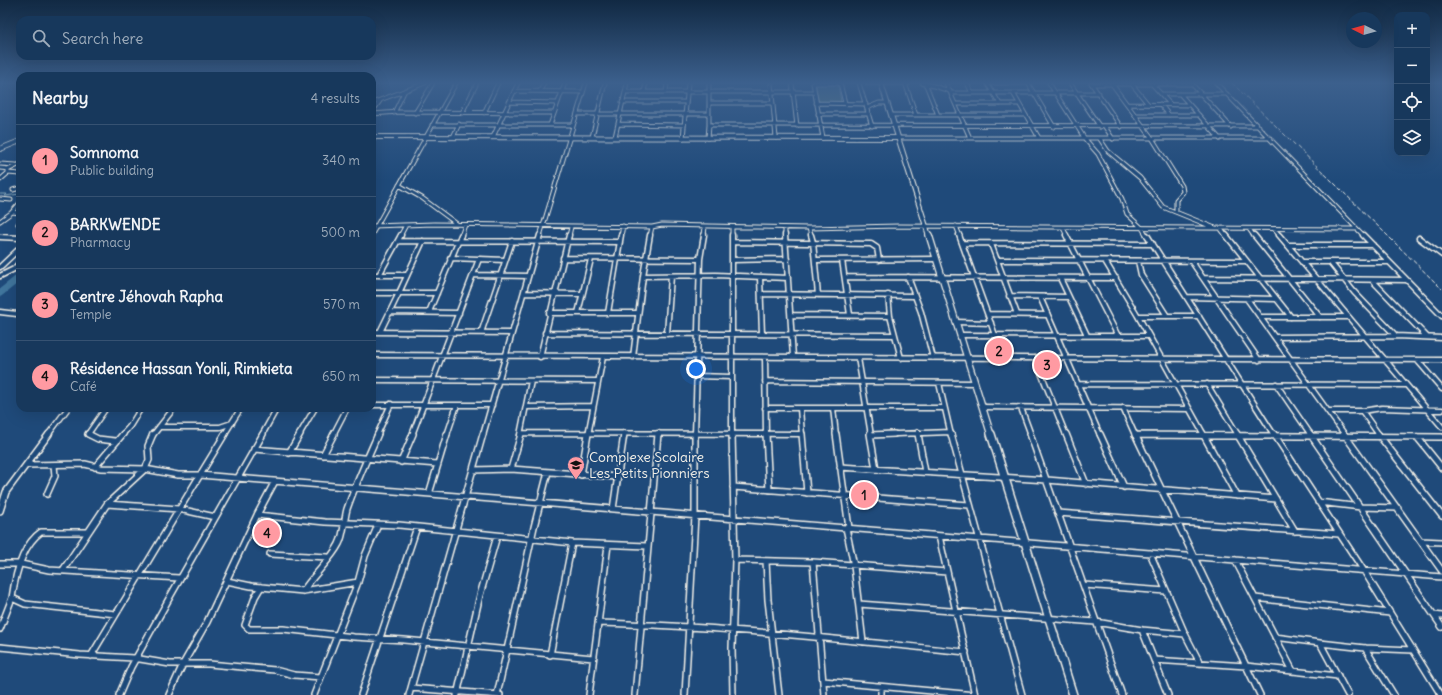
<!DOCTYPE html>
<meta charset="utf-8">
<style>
body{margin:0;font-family:Delius,sans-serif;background:#203f62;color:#f1f3f6}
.controls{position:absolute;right:12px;top:12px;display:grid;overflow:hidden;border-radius:8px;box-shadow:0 4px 16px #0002}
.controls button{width:36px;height:36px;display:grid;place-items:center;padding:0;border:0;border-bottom:1px solid #365272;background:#17385c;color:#f1f3f6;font:20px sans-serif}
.compass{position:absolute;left:1346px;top:12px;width:36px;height:36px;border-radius:50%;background:#17385c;box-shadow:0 4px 16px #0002;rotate:275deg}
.you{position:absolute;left:696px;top:369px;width:14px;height:14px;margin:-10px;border:3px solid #fff;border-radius:50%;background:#1a73e8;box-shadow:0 0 0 6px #1a73e833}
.badge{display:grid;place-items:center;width:26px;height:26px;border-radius:50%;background:#ff9aa2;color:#111;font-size:13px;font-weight:700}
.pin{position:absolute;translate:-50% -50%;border:2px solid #fff;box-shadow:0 1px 4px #0006}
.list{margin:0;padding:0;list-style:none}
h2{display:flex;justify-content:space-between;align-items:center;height:52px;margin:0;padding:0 16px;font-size:17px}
h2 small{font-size:13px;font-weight:400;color:#9eacbb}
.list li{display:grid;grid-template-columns:26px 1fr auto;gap:12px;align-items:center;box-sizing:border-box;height:72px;padding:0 16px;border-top:1px solid #365272}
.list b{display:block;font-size:15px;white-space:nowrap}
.list p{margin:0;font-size:13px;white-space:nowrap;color:#9eacbb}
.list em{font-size:13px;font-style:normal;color:#9eacbb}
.icon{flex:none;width:22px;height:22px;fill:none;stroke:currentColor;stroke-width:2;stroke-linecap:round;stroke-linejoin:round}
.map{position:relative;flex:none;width:1442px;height:695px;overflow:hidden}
.search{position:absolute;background:#17385c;box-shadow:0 4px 16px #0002;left:16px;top:16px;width:360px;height:44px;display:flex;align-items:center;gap:10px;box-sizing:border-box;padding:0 14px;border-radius:12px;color:#9eacbb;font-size:15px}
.panel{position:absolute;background:#17385c;box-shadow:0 4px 16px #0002;left:16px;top:72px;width:360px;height:340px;border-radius:12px}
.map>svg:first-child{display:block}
.green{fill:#5b7c80;stroke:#a8b6b4}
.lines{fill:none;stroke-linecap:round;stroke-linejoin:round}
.stream{stroke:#87a7ba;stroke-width:1}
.river{stroke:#3f759c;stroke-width:7}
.street-far2-casing{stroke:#f4f1e8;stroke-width:5}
.street-far1-casing{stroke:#f4f1e8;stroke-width:7}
.street-casing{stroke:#f4f1e8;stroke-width:8}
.secondary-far2-casing{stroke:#f4f1e8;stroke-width:6}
.secondary-far1-casing{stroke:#f4f1e8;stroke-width:8}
.secondary-casing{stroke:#f4f1e8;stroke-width:10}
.primary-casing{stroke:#f4f1e8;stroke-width:6}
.street-far2{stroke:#1f4a7a;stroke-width:3}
.street-far1{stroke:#1f4a7a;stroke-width:4}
.street{stroke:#1f4a7a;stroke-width:5}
.secondary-far2{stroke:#1f4a7a;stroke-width:4}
.secondary-far1{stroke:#1f4a7a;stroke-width:5.5}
.secondary{stroke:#1f4a7a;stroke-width:7}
.primary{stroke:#1f4a7a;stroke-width:4.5}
.rail{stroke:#f4f1e8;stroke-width:1;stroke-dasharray:4.5 2;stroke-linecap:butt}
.labels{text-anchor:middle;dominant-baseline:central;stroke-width:3.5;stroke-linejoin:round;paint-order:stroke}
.poi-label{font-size:14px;fill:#f4f1e8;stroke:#1f4a7a;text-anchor:start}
</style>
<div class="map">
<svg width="1442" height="695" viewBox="0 0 1442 695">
<rect width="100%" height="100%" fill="#1f4a7a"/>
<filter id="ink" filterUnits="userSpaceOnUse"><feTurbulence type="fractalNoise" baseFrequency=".025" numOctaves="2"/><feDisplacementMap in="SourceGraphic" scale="8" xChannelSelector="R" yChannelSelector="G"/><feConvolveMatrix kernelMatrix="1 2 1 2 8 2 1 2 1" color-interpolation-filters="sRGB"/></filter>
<g filter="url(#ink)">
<path class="green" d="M816,84L838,85L841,102L818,103Z"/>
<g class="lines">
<path class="stream" d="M0,194H7L5,196L20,194"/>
<path class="river" d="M0,293L20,277"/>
<g class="street-far2-casing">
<path id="street-far2" d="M709,83V125
M771,83L776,138
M792,83L797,126
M813,83L823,138
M813,83H841
M840,83L845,103
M859,83L872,126
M868,83H909
M905,83L916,115
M922,83L926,85L938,115
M924,83L950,91
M946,83L970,138
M967,83L972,93
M987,83L1000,104
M988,83H1028
M1028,83L1054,127
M1049,83L1085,139L1098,154L1122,199L1127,214L1142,228L1147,236
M1070,83L1100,127
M1091,83L1121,127
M1131,83L1148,104
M1191,83L1231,127
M1216,83L1364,236
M1092,84H1191
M1112,84L1152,138L1182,186L1183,192L1176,200V211
M1152,84L1170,104
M514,91L583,92
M540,91L544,83
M625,92H814
M644,92L646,83
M666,92L667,83
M951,93H1099
M1013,93L1039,138
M1161,94H1227
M1180,94L1220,139
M509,102L558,103
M622,102H686
M372,103L425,83
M709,103H773
M816,103L866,104
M956,104H1019
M1127,104L1189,105
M1160,104L1169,115
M867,108L879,103H887
M372,112L380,101
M394,113L405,90
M415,113L433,83
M462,113L477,83
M484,113L498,83
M372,114L399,112L554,113
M577,114H709
M818,114H869
M891,115H1025
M1136,115H1199
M618,124L684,125
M432,125H573
M550,125L565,83
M1105,127L1113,139
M453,137L459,124
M493,137L518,83
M592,137L605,83
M615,137L627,83
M683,138L688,83
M708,138L709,125L1259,126
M898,138H1271
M1100,139L1108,151L1140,178L1163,207L1215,228
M0,164L16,165
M0,168L10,169
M8,173L20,174
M0,180L8,173V170L20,164
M399,185L422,198L457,224
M13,190L20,188
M0,199L11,200
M12,212L20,213
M0,221L11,213L20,203
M18,224L20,225
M372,226L434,224L652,227L662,225L809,228L899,226L1356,229
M956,226L960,236
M732,227V236
M785,228V236
M809,228L811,236
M1063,228L1067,236
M1221,229L1226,236
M1249,229L1254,236
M1274,229L1280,236
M372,234L456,83
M400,236L406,225
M461,236L465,225
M540,236L586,83
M569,236L571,227
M621,236L623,226
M650,236L652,227
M704,236L705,226"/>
</g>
<g class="street-far1-casing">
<path id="street-far1" d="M732,235V435
M785,235L793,357
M811,235L813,242L818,295
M959,235L995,335
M1066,235L1118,336
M1147,235L1274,435
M1226,235L1291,317
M1254,235L1320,317
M1279,235L1442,427
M1363,235L1442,316
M0,237L20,238
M1419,238L1442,255
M398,241L620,242
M423,241L399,293H437
M733,242L871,244L877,248L879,260
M962,243L1153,244
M991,244L1017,314
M1287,245H1373
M563,258L700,259
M479,259L505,260
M732,260L787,259
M815,260L936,259
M842,260L850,315
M997,260L1246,261
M1105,261L1138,316L1204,435
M1138,261L1141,275L1167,316
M1192,262L1259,360
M1302,262H1389
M1330,262L1354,292L1396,336
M0,267L20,248
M372,275H407
M379,275L401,235
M473,275L528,276
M0,276L14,269L20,262
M643,276L716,275L788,278
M760,277L762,334
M845,277L1116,278
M908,277L921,312L933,358
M1060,278L1087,335
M1203,278L1406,280
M1372,280L1427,337
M372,293H399L380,332
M524,293L582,294
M761,294L914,296
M888,295L890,316L901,358
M1009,296L1068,297
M1040,297L1100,435
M1187,297L1276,299
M1247,299L1345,435
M0,312L17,314L20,312
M390,312L459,313
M429,312L461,235
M549,313H637
M578,313L591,259
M608,313L621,235
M988,314L1048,315
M791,315L890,316
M1138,316H1199
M1260,317H1348
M956,322L991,323
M372,332L512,333
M481,333L512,241
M545,333L895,335
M667,334L671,276
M960,335L1149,336
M1275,337L1396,336L1442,338
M372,355L1442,360
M540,357L569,235
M633,357L643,276L650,235
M765,357L766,435
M858,358L871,435
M1035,358L1066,435
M1417,360L1442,389
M697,376L731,377
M372,380L597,381
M765,381L975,383
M939,383L951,435
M1077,384L1406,385
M1207,384L1238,435
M1276,384L1311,435
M372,405H492
M527,407L593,406
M983,407L1189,409
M765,408H944
M800,408L802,435
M833,408L836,435
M1021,408L1031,435
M1123,408L1135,435
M1328,411H1362L1382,408L1442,410
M1362,411L1379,435
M159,427H220L232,423
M918,432L919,435
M521,433L801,434
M48,435L68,408
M90,435L88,434L106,408
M122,435L130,426L141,408
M153,435L174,408
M224,435L241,408
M262,435L277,408
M299,435L315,408
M333,435L347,408
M377,435L391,404
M412,435L479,259L450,258
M447,435L457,405
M483,435L540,235
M520,435L531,381
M588,435L603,357
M624,435V433
M658,435V433
M695,435L700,259L704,235
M871,435L950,432
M1135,435H1155"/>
</g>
<g class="street-casing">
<path id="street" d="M88,434L98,439L115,441
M225,434L200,475L1442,577
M732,434L735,560L732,648L733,695
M766,434L769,490
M802,434L807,493
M836,434L849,528
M870,434L876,469
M918,434L925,472
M951,434L1022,695
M1030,434L1122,695
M1066,434L1086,484
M1100,434L1124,487
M1135,434L1260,695
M1203,434L1237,496
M1237,434L1295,531
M1274,434L1364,571L1441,695
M1310,434L1442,627
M1344,434L1442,571
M1378,434L1442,516
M871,435L894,434
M1135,435L1442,437
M1417,437L1442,468
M254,449L437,464
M289,453L300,434
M323,455L334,434
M401,462L413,434
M27,465L85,464L101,468L145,469L178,475H200
M95,467L123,434
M840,467L1047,480L1276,499
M511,469L521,434
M473,470L511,469L617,477
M581,475L588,434
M733,487L969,505
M47,494L55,476L54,465
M429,494L447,434
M1318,502L1361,507L1398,508
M107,504L179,509L215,517
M613,509L624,434
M0,511L6,492L49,434
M1058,513L1339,534
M257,515L325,522L399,525L572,543L647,546
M846,528L854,566L863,642
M88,532H41C22,545 15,576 12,598L25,604L116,614
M939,536L975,695
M1421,541L1442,542
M1150,553L1185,634L1200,663
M270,554L328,557
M735,560L813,562L947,572
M1235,560L1293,671
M766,561L768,600L779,695
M813,562L824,695
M0,564H21L49,570L179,578
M63,570L107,504L145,469L149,460L148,446L153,434
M227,581L251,586L303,591L358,582
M1084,585L1166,591
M261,587L255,597L245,625L249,629H283L354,637L404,640L593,658
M303,591C313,575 331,560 339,544C344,535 344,520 347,509C356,483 367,459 378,434
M1255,598L1390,613
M859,604L1096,622L1142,630L1185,634
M1434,615L1442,616
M598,623C721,626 844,640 966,652
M0,629L12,598
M1142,630L1168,695
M1275,637L1320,643
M0,647L80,655L134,658L170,664H209L275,670L294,675L321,677
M1365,648L1394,695
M550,655L572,543
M91,656L200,475
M1154,660L1246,666L1338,676
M823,681L975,695
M881,687V695
M411,688L500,695
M119,695L131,667L171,595L263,434
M169,695L183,664L207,622L257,515L274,483
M314,695L358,582L365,556L378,525
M361,695L417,527
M409,695L483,434
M457,695L480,595L497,536
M497,695L534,527L548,472
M589,695L608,545
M635,695L658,434
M685,695L695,516V434
M1348,695L1320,643L1365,648L1413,650"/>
</g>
<g class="secondary-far2-casing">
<path id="secondary-far2" d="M881,83L929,236
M372,137L898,138"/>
</g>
<g class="secondary-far1-casing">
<path id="secondary-far1" d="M929,235L991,435"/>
</g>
<g class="secondary-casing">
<path id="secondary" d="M991,434L1073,695"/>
</g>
<g class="primary-casing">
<path id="primary" d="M0,149L20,141"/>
</g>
<use href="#street-far2" class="street-far2"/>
<use href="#street-far1" class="street-far1"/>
<use href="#street" class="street"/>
<use href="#secondary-far2" class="secondary-far2"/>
<use href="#secondary-far1" class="secondary-far1"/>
<use href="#secondary" class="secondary"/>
<use href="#primary" class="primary"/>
<path class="rail" d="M1232,83L1442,289"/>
</g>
</g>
<linearGradient id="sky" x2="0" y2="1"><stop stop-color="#112943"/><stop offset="0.46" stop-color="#3c608d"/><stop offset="1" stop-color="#3c608d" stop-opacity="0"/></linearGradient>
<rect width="1442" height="180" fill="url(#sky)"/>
<defs>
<g id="school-pin" transform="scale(0.9)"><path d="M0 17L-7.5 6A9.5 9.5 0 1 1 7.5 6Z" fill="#ff9aa2" stroke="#1f4a7a"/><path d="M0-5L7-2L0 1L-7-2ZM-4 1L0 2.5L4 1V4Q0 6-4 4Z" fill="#111"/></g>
</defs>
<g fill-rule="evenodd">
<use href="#school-pin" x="576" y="465"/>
</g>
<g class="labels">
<g class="poi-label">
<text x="589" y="457">Complexe Scolaire<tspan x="589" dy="16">Les Petits Pionniers</tspan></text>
</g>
</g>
</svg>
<div class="controls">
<button>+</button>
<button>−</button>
<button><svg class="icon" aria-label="locate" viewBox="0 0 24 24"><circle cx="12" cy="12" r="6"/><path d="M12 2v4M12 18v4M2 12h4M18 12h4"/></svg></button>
<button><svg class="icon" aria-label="layers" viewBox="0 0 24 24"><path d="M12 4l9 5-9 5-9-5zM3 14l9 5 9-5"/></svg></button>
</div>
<svg class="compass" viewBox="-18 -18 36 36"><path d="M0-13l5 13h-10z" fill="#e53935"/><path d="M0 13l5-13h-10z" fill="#9eacbb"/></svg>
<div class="you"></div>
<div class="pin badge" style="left:864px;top:495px">1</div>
<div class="pin badge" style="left:999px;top:351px">2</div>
<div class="pin badge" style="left:1047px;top:365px">3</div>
<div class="pin badge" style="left:267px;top:533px">4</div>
<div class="search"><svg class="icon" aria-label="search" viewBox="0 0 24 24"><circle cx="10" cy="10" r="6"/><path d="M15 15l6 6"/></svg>Search here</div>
<section class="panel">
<h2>Nearby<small>4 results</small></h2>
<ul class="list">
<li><span class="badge">1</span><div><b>Somnoma</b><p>Public building</p></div><em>340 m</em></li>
<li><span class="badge">2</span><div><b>BARKWENDE</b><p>Pharmacy</p></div><em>500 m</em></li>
<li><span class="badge">3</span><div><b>Centre Jéhovah Rapha</b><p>Temple</p></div><em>570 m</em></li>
<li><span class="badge">4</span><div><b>Résidence Hassan Yonli, Rimkieta</b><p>Café</p></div><em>650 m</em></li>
</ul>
</section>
</div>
